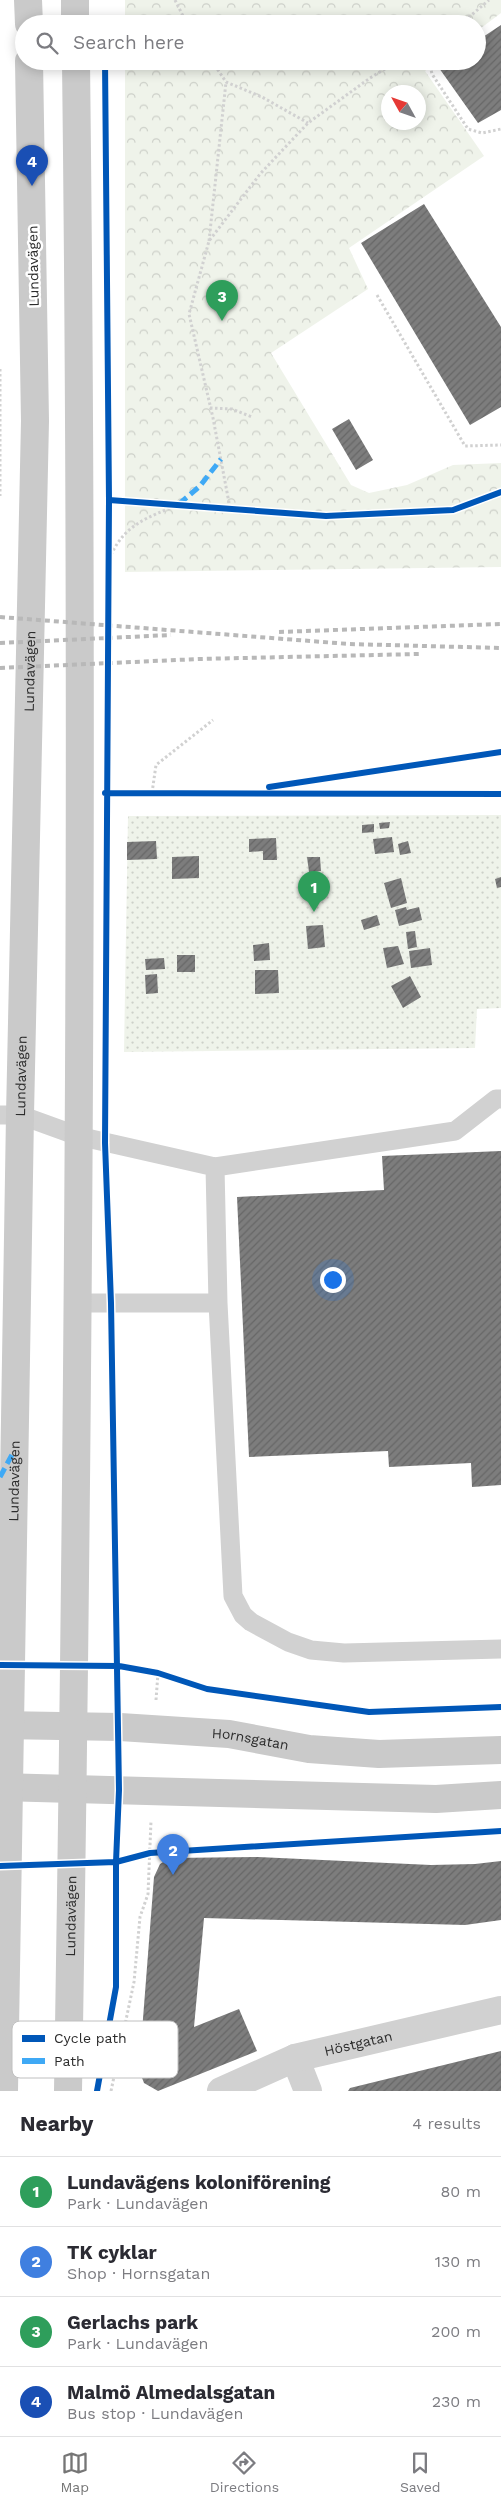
<!DOCTYPE html>
<meta charset="utf-8">
<style>
body{margin:0;font-family:"Work Sans",sans-serif;background:#f7f7f7;color:#2b2b33}
.compass{position:absolute;left:381px;top:85px;width:45px;height:45px;border-radius:50%;background:#fff;box-shadow:0 2px 12px #0003;rotate:310deg}
.you{position:absolute;left:332px;top:1279px;width:18px;height:18px;margin:-12px;border:4px solid #fff;border-radius:50%;background:#1a73e8;box-shadow:0 0 0 8px #1a73e833}
.badge{display:grid;place-items:center;width:32px;height:32px;border-radius:50%;background:#767676;color:#fff;font-size:16px;font-weight:700}
.pin{position:absolute;translate:-50% -41px;filter:drop-shadow(0 1px 2px #0008)}
.pin::after{content:'';position:absolute;top:26px;width:18px;height:15px;background:inherit;clip-path:polygon(0 0,100% 0,50% 100%)}
.list{margin:0;padding:0;list-style:none}
h2{display:flex;justify-content:space-between;align-items:center;height:65px;margin:0;padding:0 20px;font-size:21px}
h2 small{font-size:16px;font-weight:400;color:#7c7c81}
.list li{display:grid;grid-template-columns:32px 1fr auto;gap:15px;align-items:center;box-sizing:border-box;height:70px;padding:0 20px;border-top:1px solid #e1e1e2}
.list b{display:block;font-size:19px;white-space:nowrap}
.list p{margin:0;font-size:16px;white-space:nowrap;color:#7c7c81}
.list em{font-size:16px;font-style:normal;color:#7c7c81}
.icon{flex:none;width:28px;height:28px;fill:none;stroke:currentColor;stroke-width:2;stroke-linecap:round;stroke-linejoin:round}
.map{position:relative;flex:none;width:501px;height:2091px;overflow:hidden}
.search{position:absolute;background:#fff;box-shadow:0 2px 12px #0003;left:15px;right:15px;top:15px;height:55px;display:flex;align-items:center;gap:12px;box-sizing:border-box;padding:0 18px;border-radius:28px;color:#7c7c81;font-size:19px}
.sheet{height:345px;background:#fff}
nav{display:flex;justify-content:space-around;align-items:center;box-sizing:border-box;height:70px;border-top:1px solid #e1e1e2;background:#fff;font-size:14px;color:#7c7c81}
nav a{display:grid;justify-items:center;gap:2px}
nav .on{color:#767676}
.map>svg:first-child{display:block}
.grass{fill:url(#grass-dots)}
.park{fill:url(#park-crowns);fill-rule:evenodd}
.building{fill:url(#building-hatch)}
.lines{fill:none;stroke-linecap:round;stroke-linejoin:round}
.path{stroke:#d1d1d1;stroke-width:3;stroke-dasharray:2.5 2.5;stroke-linecap:butt}
.lane{stroke:#d1d1d1;stroke-width:19}
.street{stroke:#d1d1d1;stroke-width:28}
.secondary{stroke:#cacaca;stroke-width:28}
.rail{stroke:#b8b8b8;stroke-width:4;stroke-dasharray:5 4;stroke-linecap:butt}
.quiet{stroke:#3fa9f5;stroke-width:5;stroke-dasharray:10 5;stroke-linecap:butt}
.cycleway-casing{stroke:#fff;stroke-width:9}
.cycleway{stroke:#0057b8;stroke-width:6}
.labels{text-anchor:middle;dominant-baseline:central;stroke-width:5;stroke-linejoin:round;paint-order:stroke}
.street-label{font-size:14px;fill:#2c2c2c;stroke:#fff}
.key{fill:#fff;stroke:#c0c0c0;stroke-width:1}
.key-label{font-size:14px;fill:#2c2c2c}
</style>
<div class="map">
<svg width="501" height="2091" viewBox="0 0 501 2091">
<defs>
<pattern id="grass-dots" width="8" height="8" patternUnits="userSpaceOnUse" patternTransform="scale(1.25)"><rect width="8" height="8" fill="#eff3ea"/><path d="M2 2h.1M6 6h.1" fill="none" stroke="#cdd0c9" stroke-width="1.8" stroke-linecap="round"/></pattern>
<pattern id="park-crowns" width="20" height="18" patternUnits="userSpaceOnUse" patternTransform="scale(1.25)"><rect width="20" height="18" fill="#eff3ea"/><path d="M2 6a3 3 0 1 1 6 0M12 15a3 3 0 1 1 6 0" fill="none" stroke="#cdd0c9"/></pattern>
<pattern id="building-hatch" width="6" height="6" patternUnits="userSpaceOnUse" patternTransform="scale(1.25)"><rect width="6" height="6" fill="#7d7d7d"/><path d="M-1 1l2-2M0 6l6-6M5 7l2-2" fill="none" stroke="#676767"/></pattern>
</defs>
<rect width="100%" height="100%" fill="#fff"/>
<path class="grass" d="M501,815V1008L477,1009L475,1048L124,1052L128,816Z"/>
<path class="park" d="M125,0H501V13L477,31V24H125Z
M125,61H438L425,71L484,156L349,248L368,289L271,353L351,485L369,493L407,485L453,465L501,463V567L125,572ZM388,92H418V122H388Z"/>
<path class="building" d="M501,25V110L478,123L439,68L448,61H477V41Z
M424,204L501,327V407L470,425L361,243Z
M349,419L373,460L356,470L332,429Z
M390,822L389,828L380,829L379,823Z
M374,824V832L362,833V825Z
M392,837L394,852L375,854L373,839Z
M276,838L277,860H263V851L249,852V839Z
M156,841L157,859L127,860V842Z
M408,841L411,853L400,855L398,844Z
M199,856V878L172,879V857Z
M307,857H320L321,871L309,872Z
M501,877V887L497,888L495,879Z
M401,878L407,903L391,908L384,883Z
M406,907L407,910L419,907L422,920L399,926L395,910Z
M377,915L380,925L364,930L361,920Z
M323,925L325,947L308,949L306,926Z
M415,931L417,947L408,949L406,932Z
M269,943L270,960L254,961L253,945Z
M398,946L404,964L387,968L383,948Z
M430,948L432,965L411,968L409,951Z
M177,955H195V972H177Z
M164,958L165,969L146,970L145,959Z
M255,970H278L279,993L255,994Z
M157,974L158,993L146,994L145,975Z
M410,976L421,997L403,1008L391,986Z
M501,1151V1485L472,1487L471,1463L389,1467L388,1451L249,1457L237,1197L384,1190L382,1156Z
M258,1857L431,1865L475,1864L501,1861V1920L465,1925L204,1918L194,2027L239,2009L257,2051L158,2091L144,2083L139,2070L154,1877L160,1864L170,1858Z
M501,2051V2091H348L350,2088Z"/>
<g class="lines">
<path class="path" d="M175,0L187,24
M461,24L489,0
M212,61L226,82L262,97L308,123
M429,61L432,74L468,129L482,133L501,129
M209,241L226,82
M377,295L465,446L501,445
M0,369V496
M210,408L232,409L252,417
M230,508L213,418L189,314L209,241L260,174L308,123L370,78L398,61
M111,555C126,523 148,518 179,504
M152,793L156,765L213,720
M156,1700L158,1673
M116,1862L150,1853
M111,2091L134,1982L140,1917L148,1894L151,1821"/>
<path class="lane" d="M0,1115H20L78,1136L215,1167L218,1303L233,1596L243,1615L251,1622L288,1642L311,1650L344,1653L501,1649
M215,1167L455,1131L496,1099H501
M79,1303H218"/>
<g class="street">
<path d="M295,2058L308,2091"/>
<path id="s1" d="M221,2091L295,2058L501,2010"/>
</g>
<g class="secondary">
<path d="M28,0L29,24"/>
<path d="M75,0V24"/>
<path id="s2" d="M0,1725L120,1727L229,1734L309,1749L379,1754L501,1750"/>
<path d="M0,1787L436,1799L501,1795"/>
<path id="s3" d="M4,2091L20,1115L35,421L29,61"/>
<path id="s4" d="M68,2091C79,1415 84,738 76,61"/>
</g>
<path class="rail" d="M0,617L349,644L501,648
M279,632L501,624
M0,643L171,635
M0,668L199,659L419,654"/>
<path class="quiet" d="M179,504L200,486L221,459
M0,1477L14,1451"/>
<g class="cycleway-casing">
<path id="cycleway" d="M109,500L326,516L453,510L501,492
M269,787L501,752
M105,793L501,794
M0,1665L119,1666L158,1673L207,1689L369,1712L501,1707
M0,1866L116,1862L150,1853L501,1831
M97,2091L116,1987V1862L119,1790L111,1303L105,1143L109,500L105,61"/>
</g>
<use href="#cycleway" class="cycleway"/>
</g>
<g class="labels">
<g class="street-label">
<text transform="translate(33 266) rotate(-91)">Lundavägen</text>
<text stroke="none"><textPath href="#s3" startOffset="1420">Lundavägen</textPath></text>
<text stroke="none"><textPath href="#s3" startOffset="1015">Lundavägen</textPath></text>
<text stroke="none"><textPath href="#s3" startOffset="610">Lundavägen</textPath></text>
<text stroke="none"><textPath href="#s2" startOffset="251">Hornsgatan</textPath></text>
<text stroke="none"><textPath href="#s4" startOffset="175">Lundavägen</textPath></text>
<text stroke="none"><textPath href="#s1" startOffset="146">Höstgatan</textPath></text>
</g>
</g>
<rect x="12" y="2021" width="166" height="57" rx="8" class="key"/>
<rect x="22" y="2035" width="23" height="7" fill="#0057b8"/>
<rect x="22" y="2058" width="23" height="6" fill="#3fa9f5"/>
<g class="key-label">
<text x="54" y="2043">Cycle path</text>
<text x="54" y="2066">Path</text>
</g>
</svg>
<svg class="compass" viewBox="-18 -18 36 36"><path d="M0-13l5 13h-10z" fill="#e53935"/><path d="M0 13l5-13h-10z" fill="#7c7c81"/></svg>
<div class="you"></div>
<div class="pin badge" style="left:314px;top:912px;background:#2e9e5b">1</div>
<div class="pin badge" style="left:173px;top:1875px;background:#3f7fe0">2</div>
<div class="pin badge" style="left:222px;top:321px;background:#2e9e5b">3</div>
<div class="pin badge" style="left:32px;top:186px;background:#1a4fb4">4</div>
<div class="search"><svg class="icon" aria-label="search" viewBox="0 0 24 24"><circle cx="10" cy="10" r="6"/><path d="M15 15l6 6"/></svg>Search here</div>
</div>
<section class="sheet">
<h2>Nearby<small>4 results</small></h2>
<ul class="list">
<li><span class="badge" style="background:#2e9e5b">1</span><div><b>Lundavägens koloniförening</b><p>Park · Lundavägen</p></div><em>80 m</em></li>
<li><span class="badge" style="background:#3f7fe0">2</span><div><b>TK cyklar</b><p>Shop · Hornsgatan</p></div><em>130 m</em></li>
<li><span class="badge" style="background:#2e9e5b">3</span><div><b>Gerlachs park</b><p>Park · Lundavägen</p></div><em>200 m</em></li>
<li><span class="badge" style="background:#1a4fb4">4</span><div><b>Malmö Almedalsgatan</b><p>Bus stop · Lundavägen</p></div><em>230 m</em></li>
</ul>
</section>
<nav>
<a class="on"><svg class="icon" aria-label="map" viewBox="0 0 24 24"><path d="M3 6l6-2 6 2 6-2v14l-6 2-6-2-6 2zM9 4v14M15 6v14"/></svg>Map</a>
<a><svg class="icon" aria-label="directions" viewBox="0 0 24 24"><path d="M12 3l9 9-9 9-9-9zM9 14v-3h6M13 9l2 2-2 2"/></svg>Directions</a>
<a><svg class="icon" aria-label="saved" viewBox="0 0 24 24"><path d="M7 4h10v16l-5-4-5 4z"/></svg>Saved</a>
</nav>
